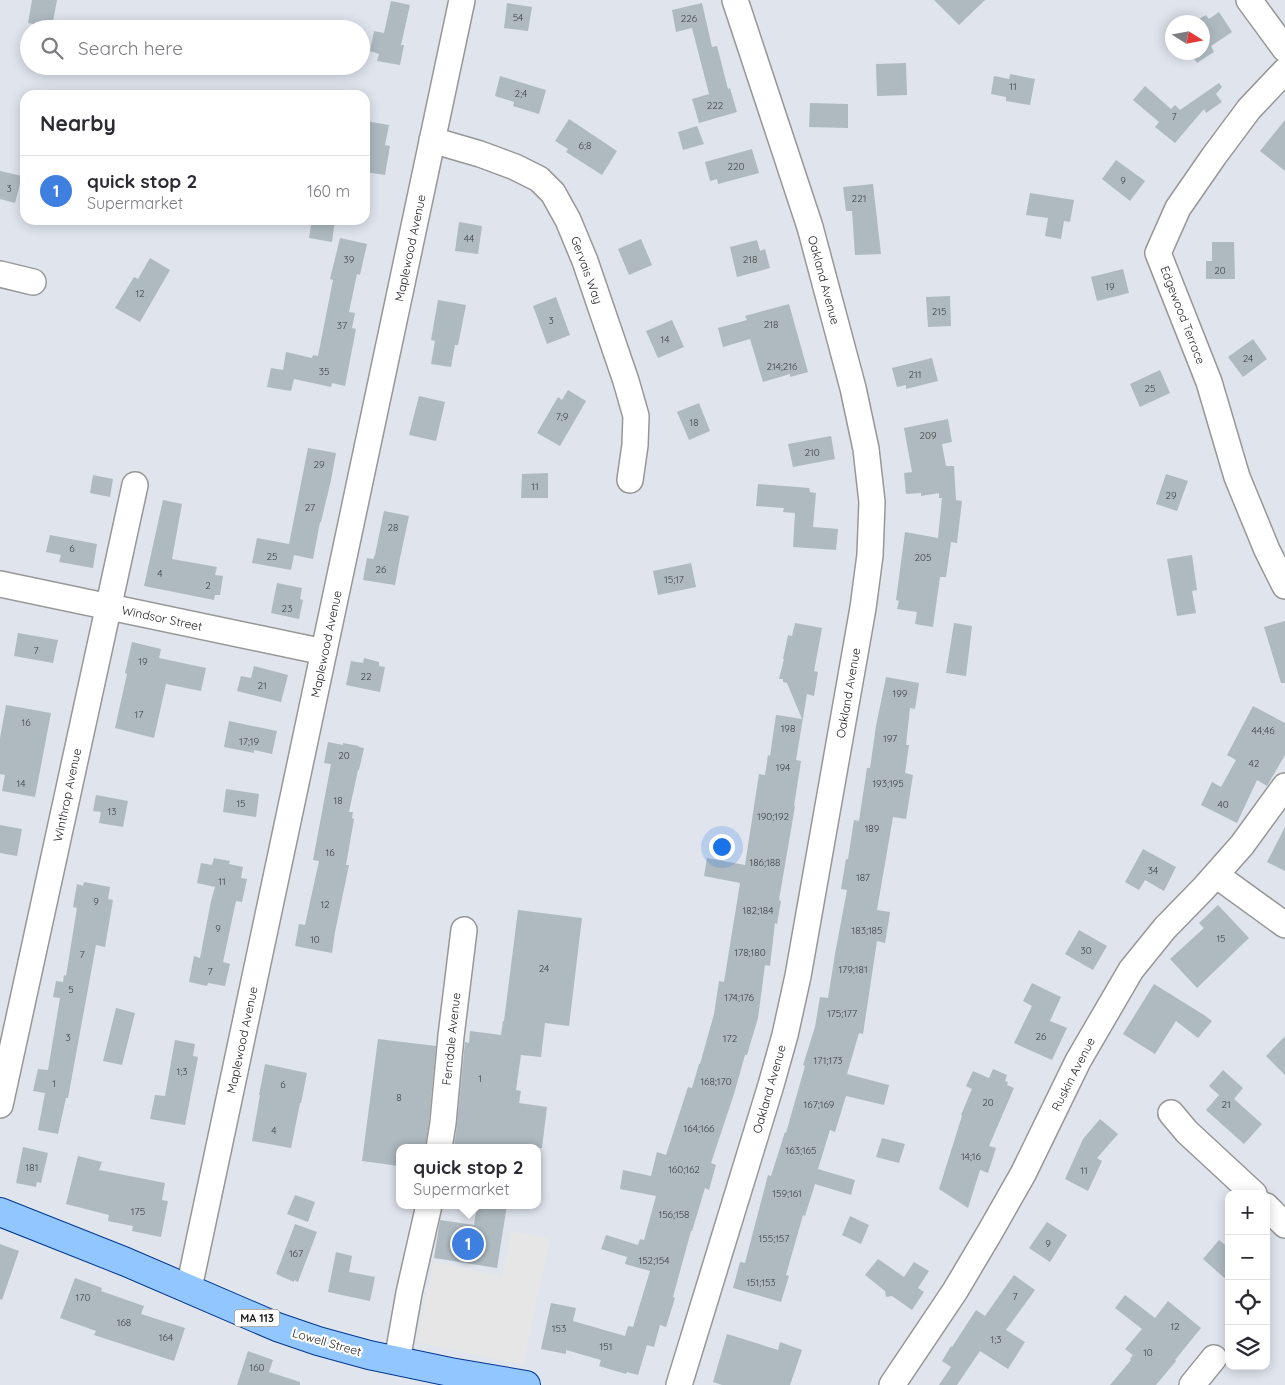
<!DOCTYPE html>
<meta charset="utf-8">
<style>
body{margin:0;font-family:Quicksand,sans-serif;background:#f2f2f3;color:#2b2b33}
.controls{position:absolute;right:15px;bottom:15px;display:grid;overflow:hidden;border-radius:10px;box-shadow:0 2px 12px #0003}
.controls button{width:45px;height:45px;display:grid;place-items:center;padding:0;border:0;border-bottom:1px solid #e1e1e2;background:#fff;color:#2b2b33;font:25px sans-serif}
.compass{position:absolute;left:1165px;top:15px;width:45px;height:45px;border-radius:50%;background:#fff;box-shadow:0 2px 12px #0003;rotate:101deg}
.you{position:absolute;left:721px;top:846px;width:18px;height:18px;margin:-12px;border:4px solid #fff;border-radius:50%;background:#1a73e8;box-shadow:0 0 0 8px #1a73e833}
.badge{display:grid;place-items:center;width:32px;height:32px;border-radius:50%;background:#187070;color:#fff;font-size:16px;font-weight:700}
.pin{position:absolute;translate:-50% -50%;border:2px solid #fff;box-shadow:0 1px 5px #0006}
.popup{position:absolute;left:396px;top:1144px;width:145px;height:65px;box-sizing:border-box;display:grid;place-content:center;border-radius:10px;background:#fff;filter:drop-shadow(0 1px 4px #0005);font-size:16px;white-space:nowrap;color:#7c7c81}
.popup b{font-size:19px;color:#2b2b33}
.popup::after{content:'';position:absolute;left:50%;top:100%;margin-left:-10px;border:10px solid transparent;border-top-color:#fff}
.list{margin:0;padding:0;list-style:none}
h2{display:flex;justify-content:space-between;align-items:center;height:65px;margin:0;padding:0 20px;font-size:21px}
h2 small{font-size:16px;font-weight:400;color:#7c7c81}
.list li{display:grid;grid-template-columns:32px 1fr auto;gap:15px;align-items:center;box-sizing:border-box;height:70px;padding:0 20px;border-top:1px solid #e1e1e2}
.list b{display:block;font-size:19px;white-space:nowrap}
.list p{margin:0;font-size:16px;white-space:nowrap;color:#7c7c81}
.list em{font-size:16px;font-style:normal;color:#7c7c81}
.icon{flex:none;width:28px;height:28px;fill:none;stroke:currentColor;stroke-width:2;stroke-linecap:round;stroke-linejoin:round}
.map{position:relative;flex:none;width:1285px;height:1385px;overflow:hidden}
.search{position:absolute;background:#fff;box-shadow:0 2px 12px #0003;left:20px;top:20px;width:350px;height:55px;display:flex;align-items:center;gap:12px;box-sizing:border-box;padding:0 18px;border-radius:28px;color:#7c7c81;font-size:19px}
.panel{position:absolute;background:#fff;box-shadow:0 2px 12px #0003;left:20px;top:90px;width:350px;height:135px;border-radius:15px}
.map>svg:first-child{display:block}
.parking{fill:#e6e6e6}
.building{fill:#aebac0}
.lines{fill:none;stroke-linecap:round;stroke-linejoin:round}
.minor-casing{stroke:#979797;stroke-width:28}
.major-casing{stroke:#003791;stroke-width:30}
.minor{stroke:#fff;stroke-width:25}
.major{stroke:#92c6ff;stroke-width:28}
.labels{text-anchor:middle;dominant-baseline:central;stroke-width:4.5;stroke-linejoin:round;paint-order:stroke}
.number-label{font-size:10px;fill:#3f4244}
.shield{fill:#fff;stroke:#5f5f5f;stroke-width:1}
.shield-label{font-size:11px;font-weight:bold;fill:#1a1a1a}
.street-label{font-size:12px;fill:#1a1a1a;stroke:#fff}
</style>
<div class="map">
<svg width="1285" height="1385" viewBox="0 0 1285 1385">
<rect width="100%" height="100%" fill="#dfe4ed"/>
<path class="parking" d="M512,1231L550,1239L523,1365L416,1342L434,1261L502,1276Z"/>
<path class="building" d="M32,0H57L52,27L28,23Z
M934,0H985L959,25Z
M391,1L410,5L401,45H404L400,65L377,61L379,54L370,51L374,31L384,33Z
M507,3L532,7L528,31L504,28Z
M702,3L712,47L717,46L728,89L730,88L737,112L699,123L692,99L709,94L692,28L676,32L672,10Z
M1219,12L1232,32L1211,46L1214,52L1197,63L1190,52H1202V22H1194L1206,15L1209,19Z
M906,63L907,95L877,96L876,64Z
M1010,74L1035,79L1030,105L1006,101V97L991,94L994,76L1009,79Z
M500,76L546,90L539,114L513,106L514,102L495,96Z
M1219,83L1222,87L1216,94L1222,102L1206,113L1204,109L1175,143L1155,127L1159,122L1133,100L1145,86L1171,109L1175,105L1180,110Z
M810,103L848,104V128L809,127Z
M569,119L617,151L602,175L566,152L568,149L555,141Z
M1285,120V171L1260,151Z
M365,121L389,125L385,145L390,146L385,175L365,172Z
M697,126L704,144L683,150L678,132Z
M752,149L759,173L718,184L717,179L710,181L705,162Z
M1116,160L1145,181L1130,201L1102,179Z
M0,171L22,176L15,203L0,199Z
M873,184L881,254L855,255L852,211H846L843,187Z
M1030,193L1074,200L1070,222L1064,221L1061,239L1045,236L1048,218L1026,215Z
M312,220H335L332,242L309,238Z
M459,222L482,226L478,254L455,251Z
M340,238L367,244L360,275L357,274L349,312L355,313L352,328L356,329L345,386L332,383L331,387L294,379L291,391L267,387L271,368L283,370L286,352L312,358L313,355L318,356L333,280L330,279Z
M641,239L652,265L629,275L618,249Z
M757,240L760,251L765,249L770,268L737,277L730,247Z
M1212,242H1234L1235,279H1206V261H1212Z
M150,258L170,270L140,322L115,308L134,277L138,279Z
M1123,269L1129,293L1097,301L1091,277Z
M950,296L951,326L928,327L926,297Z
M556,297L570,335L547,344L533,306Z
M438,300L466,305L458,345H455L451,367L431,364L435,341L431,340Z
M789,304L808,372L790,377V374L763,382L750,339L723,347L718,328L747,320L745,316Z
M672,320L684,347L658,358L646,331Z
M1253,339L1267,359L1243,377L1228,357Z
M932,358L938,381L906,389V385L897,387L892,368Z
M1160,370L1170,393L1140,407L1130,384Z
M568,390L586,401L560,446L537,433L558,397L562,400Z
M419,396L445,402L436,441L409,435Z
M699,403L710,431L689,440L677,412Z
M948,419L952,442L942,444L946,466H954L956,500L962,501L957,543L951,542L946,577H940L933,627L915,624L917,612L897,609L899,601L896,600L905,532L938,538L942,498H939V493L921,496V493L906,494L904,473L912,472L904,428Z
M831,436L835,459L793,467L788,444Z
M308,448L336,453L331,480L321,522H320L313,559L294,555L291,570L252,563L257,538L289,544Z
M548,473V498H521L522,474Z
M1166,474L1188,481L1177,511L1156,504Z
M93,475L113,479L110,497L90,493Z
M758,484L809,488L810,492L816,493L813,527L838,529L836,550L793,547L795,513L783,512L784,508L756,506Z
M163,500L182,504L172,559L217,567L215,575L223,576L220,595H215L214,600L144,586Z
M384,511L409,516L400,558L395,585L363,580L367,558L373,559L375,555Z
M50,535L97,544L93,568L59,562L61,555L46,552Z
M1192,555L1197,590L1192,591L1196,613L1177,616L1167,559Z
M691,563L696,587L658,595L653,571Z
M277,583L302,588L300,599L303,600L299,619L271,613Z
M1285,621V683H1281L1264,627Z
M795,623L822,628L814,671L818,672L814,696L807,694L796,760L801,761L794,806H795L779,900L781,901L777,924L775,923L770,966L765,965L758,1018L747,1055H745L734,1094L711,1163L716,1165L709,1190L705,1188L692,1231H691L673,1297L675,1298L666,1327L660,1325L654,1347L647,1345L638,1375L627,1372L626,1374L599,1366L601,1360L566,1350V1354L541,1349L551,1303L576,1308L573,1321L625,1336L628,1326L633,1327L650,1271L625,1264L627,1257L601,1249L606,1235L638,1245L640,1239L644,1240L656,1196L620,1189L623,1170L651,1176L657,1152L666,1155L688,1087L692,1088L699,1064H700L714,1014L719,981L724,982L740,883L704,876L707,858L745,865L759,774L765,775L768,755L770,756L776,715L802,719L787,683L783,682V679H779L784,659H783L788,635L792,636Z
M954,623L972,626L966,676L946,673Z
M18,633L58,640L53,663L14,656Z
M132,642L161,649L159,658L206,668L201,691L166,684L154,738L115,728L127,674L125,673Z
M364,658L379,662V666L385,667L380,692L346,685L351,661L363,663Z
M254,666L288,675L281,702L237,691L241,676L251,678Z
M886,677L919,683L915,709L910,708L906,745H909L905,773L913,775L906,819L893,817L877,910L890,912L888,925L885,943L877,941L863,1034L859,1033L847,1074L889,1085L884,1105L846,1096L835,1132L830,1130L818,1169L855,1180L851,1195L815,1184L805,1216L803,1215L786,1275L789,1276L781,1302L733,1288L740,1262L745,1263L768,1175L771,1176L785,1132L786,1133L805,1066L803,1065L815,1027L820,997L828,998L835,954L847,890L841,889L846,859H848L854,820L859,821L867,768H870L876,726Z
M6,705L51,713L35,797L2,791L5,775L0,774V738Z
M1253,706L1285,723V755L1267,786L1257,780L1237,823L1201,805L1212,782L1221,787L1236,760L1227,755Z
M229,721L277,731L272,754L254,750V753L224,747Z
M328,742L343,745V743L359,746L358,747L364,748L359,770H358L349,812H353L352,818L354,819L346,865H349L335,932L332,953L295,946L299,924L305,925L319,861L313,860L331,764L324,763Z
M226,789L259,794L256,817L223,812Z
M96,795L128,801L123,827L99,823L101,812L93,811Z
M0,825L22,829L17,856L0,853Z
M1285,827V871L1267,862Z
M1143,849L1176,867L1164,891L1145,880L1139,890L1125,882Z
M214,858L230,861L229,864L243,867L241,878L247,879L242,902L236,901L223,962L230,964L225,986L208,983L207,986L189,982L194,956L200,958L211,901L215,887L197,883L201,863L212,865Z
M84,882L110,887L108,899L113,900L105,947L96,945L68,1098H66L58,1134L38,1130L45,1093L33,1091L38,1069L48,1070L60,998L53,997L56,981L63,982L64,975L66,976L77,908L73,907L77,884L83,886Z
M1218,905L1249,938L1197,988L1170,959L1204,928L1199,923Z
M518,910L582,918L569,1026L545,1023L541,1057L521,1055L516,1090L521,1091L519,1103L547,1107L542,1148H454L457,1124L465,1042L469,1043L470,1031L501,1035L503,1021H504Z
M1079,930L1107,946L1093,970L1065,954Z
M1032,983L1061,997L1050,1021L1067,1028L1052,1060L1014,1043L1032,1006L1023,1001Z
M1154,984L1204,1015L1212,1021L1198,1038L1176,1021L1155,1054L1123,1034Z
M116,1008L135,1013L122,1065L103,1061Z
M1285,1036V1075L1266,1056Z
M378,1039L436,1046L429,1121L425,1148H399V1166L362,1161Z
M175,1040L195,1044L193,1056L198,1057L185,1125L150,1119L155,1095L165,1096Z
M265,1064L307,1073L301,1103H300L291,1148L252,1141L260,1095H259Z
M993,1069L1007,1075L1005,1081L1008,1082L1007,1085L1014,1088L989,1146L996,1148L988,1173L980,1170L968,1208L939,1189L962,1116L961,1115L972,1089L966,1086L973,1071L989,1078Z
M1223,1070L1243,1088L1234,1099L1262,1124L1244,1144L1206,1110L1219,1095L1209,1086Z
M1100,1119L1118,1134L1097,1158L1102,1161L1088,1191L1065,1179L1083,1139Z
M882,1138L905,1144L899,1163L876,1157Z
M23,1147L48,1153L41,1183L37,1182L36,1187L16,1183Z
M78,1156L102,1162L99,1170L165,1183L162,1200L168,1201L161,1237L132,1231L133,1226L108,1221L109,1215L66,1204Z
M295,1195L315,1202L308,1222L287,1214Z
M477,1205H507L497,1268L434,1258L440,1220L474,1225Z
M850,1216L869,1225L861,1244L842,1235Z
M1047,1222L1067,1235L1050,1262L1029,1248Z
M295,1224L317,1232L298,1282L294,1280V1282L276,1274Z
M1219,1240L1229,1248V1282L1203,1259Z
M0,1244L19,1251L2,1300L0,1299Z
M336,1252L352,1256L349,1272L375,1277L370,1301L328,1292Z
M878,1259L904,1277L914,1262L929,1271L918,1288L924,1292L912,1310L892,1296L886,1297L885,1291L865,1275Z
M1014,1275L1035,1290L1006,1330L1025,1342L1008,1369L980,1351L957,1385H939L951,1367L942,1361L951,1346L952,1347L976,1310L985,1316Z
M75,1278L102,1288L101,1291L144,1306L141,1314L185,1328L174,1361L94,1335L96,1331L60,1318Z
M1125,1295L1155,1318L1168,1301L1201,1328L1175,1360L1176,1361L1156,1385H1110L1131,1360L1130,1359L1133,1355L1125,1349L1142,1329L1115,1308Z
M727,1334L778,1350L780,1342L802,1350L790,1385H722L713,1382Z
M248,1351L273,1360L269,1372L300,1382V1385H237Z"/>
<g class="lines">
<g class="minor-casing">
<path id="minor" d="M1249,0L1285,49
M1285,71L1249,109L1214,156L1178,208L1158,253L1209,382L1237,477L1267,550L1285,586
M432,140L480,154L515,167L539,179L553,193L568,220L585,261L626,381L636,416L635,445L630,480
M0,274L33,282
M0,584L324,652
M1216,875L1285,925
M0,1105L135,485
M1171,1113L1187,1132L1254,1194
M439,1148L443,1123L451,1036L464,930
M1266,1206L1285,1225
M189,1288L462,0
M397,1361L409,1293L429,1205
M679,1385L771,1085L785,1035L798,976L863,608L870,555L872,502L866,449L853,388L810,227L735,0
M892,1385L955,1291L990,1232L1023,1174L1078,1061L1131,970L1165,928L1204,888L1242,845L1285,786
M1192,1385L1214,1358"/>
</g>
<g class="major-casing">
<path id="major" d="M0,1212L126,1262L277,1327L318,1341L369,1355L450,1372L526,1385"/>
</g>
<use href="#minor" class="minor"/>
<use href="#major" class="major"/>
</g>
<g class="labels">
<g class="number-label">
<text x="518" y="17">54</text>
<text x="689" y="18">226</text>
<text x="1013" y="86">11</text>
<text x="521" y="93">2;4</text>
<text x="715" y="105">222</text>
<text x="1174" y="116">7</text>
<text x="585" y="145">6;8</text>
<text x="736" y="166">220</text>
<text x="1123" y="180">9</text>
<text x="9" y="188">3</text>
<text x="859" y="198">221</text>
<text x="469" y="238">44</text>
<text x="349" y="259">39</text>
<text x="750" y="259">218</text>
<text x="1220" y="270">20</text>
<text x="1110" y="286">19</text>
<text x="140" y="293">12</text>
<text x="939" y="311">215</text>
<text x="551" y="320">3</text>
<text x="771" y="324">218</text>
<text x="342" y="325">37</text>
<text x="665" y="339">14</text>
<text x="1248" y="358">24</text>
<text x="782" y="366">214;216</text>
<text x="324" y="371">35</text>
<text x="915" y="374">211</text>
<text x="1150" y="388">25</text>
<text x="562" y="416">7;9</text>
<text x="694" y="422">18</text>
<text x="928" y="435">209</text>
<text x="812" y="452">210</text>
<text x="319" y="464">29</text>
<text x="535" y="486">11</text>
<text x="1171" y="495">29</text>
<text x="310" y="507">27</text>
<text x="393" y="527">28</text>
<text x="72" y="548">6</text>
<text x="272" y="556">25</text>
<text x="923" y="557">205</text>
<text x="381" y="569">26</text>
<text x="160" y="573">4</text>
<text x="674" y="579">15;17</text>
<text x="208" y="585">2</text>
<text x="287" y="608">23</text>
<text x="36" y="650">7</text>
<text x="143" y="661">19</text>
<text x="366" y="676">22</text>
<text x="262" y="685">21</text>
<text x="900" y="693">199</text>
<text x="139" y="714">17</text>
<text x="26" y="722">16</text>
<text x="788" y="728">198</text>
<text x="1263" y="730">44;46</text>
<text x="890" y="738">197</text>
<text x="249" y="741">17;19</text>
<text x="344" y="755">20</text>
<text x="1254" y="763">42</text>
<text x="783" y="767">194</text>
<text x="21" y="783">14</text>
<text x="888" y="783">193;195</text>
<text x="338" y="800">18</text>
<text x="241" y="803">15</text>
<text x="1223" y="804">40</text>
<text x="112" y="811">13</text>
<text x="773" y="816">190;192</text>
<text x="872" y="828">189</text>
<text x="330" y="852">16</text>
<text x="765" y="862">186;188</text>
<text x="1153" y="870">34</text>
<text x="863" y="877">187</text>
<text x="222" y="881">11</text>
<text x="96" y="901">9</text>
<text x="325" y="904">12</text>
<text x="758" y="910">182;184</text>
<text x="218" y="928">9</text>
<text x="867" y="930">183;185</text>
<text x="1221" y="938">15</text>
<text x="315" y="939">10</text>
<text x="1086" y="950">30</text>
<text x="750" y="952">178;180</text>
<text x="82" y="954">7</text>
<text x="544" y="968">24</text>
<text x="853" y="969">179;181</text>
<text x="210" y="971">7</text>
<text x="71" y="989">5</text>
<text x="739" y="997">174;176</text>
<text x="842" y="1013">175;177</text>
<text x="1041" y="1036">26</text>
<text x="68" y="1037">3</text>
<text x="730" y="1038">172</text>
<text x="828" y="1060">171;173</text>
<text x="182" y="1071">1;3</text>
<text x="480" y="1078">1</text>
<text x="716" y="1081">168;170</text>
<text x="54" y="1083">1</text>
<text x="283" y="1084">6</text>
<text x="399" y="1097">8</text>
<text x="988" y="1102">20</text>
<text x="819" y="1104">167;169</text>
<text x="1226" y="1104">21</text>
<text x="699" y="1128">164;166</text>
<text x="274" y="1130">4</text>
<text x="801" y="1150">163;165</text>
<text x="971" y="1156">14;16</text>
<text x="32" y="1167">181</text>
<text x="684" y="1169">160;162</text>
<text x="1084" y="1170">11</text>
<text x="787" y="1193">159;161</text>
<text x="138" y="1211">175</text>
<text x="674" y="1214">156;158</text>
<text x="774" y="1238">155;157</text>
<text x="1048" y="1243">9</text>
<text x="296" y="1253">167</text>
<text x="654" y="1260">152;154</text>
<text x="761" y="1282">151;153</text>
<text x="1015" y="1296">7</text>
<text x="83" y="1297">170</text>
<text x="124" y="1322">168</text>
<text x="1175" y="1326">12</text>
<text x="559" y="1328">153</text>
<text x="166" y="1337">164</text>
<text x="996" y="1339">1;3</text>
<text x="606" y="1346">151</text>
<text x="1148" y="1352">10</text>
<text x="257" y="1367">160</text>
</g>
<rect class="shield" x="234.5" y="1309.5" width="45" height="17" rx="4"/>
<g class="shield-label">
<text x="257" y="1318">MA 113</text>
</g>
<g class="street-label">
<text transform="translate(410 248) rotate(-78)">Maplewood Avenue</text>
<text transform="translate(587 270) rotate(70)">Gervais Way</text>
<text transform="translate(824 280) rotate(75)">Oakland Avenue</text>
<text transform="translate(1183 315) rotate(69)">Edgewood Terrace</text>
<text transform="translate(162 618) rotate(12)">Windsor Street</text>
<text transform="translate(326 644) rotate(-78)">Maplewood Avenue</text>
<text transform="translate(848 693) rotate(-80)">Oakland Avenue</text>
<text transform="translate(67 795) rotate(-78)">Winthrop Avenue</text>
<text transform="translate(451 1039) rotate(-84)">Ferndale Avenue</text>
<text transform="translate(242 1040) rotate(-78)">Maplewood Avenue</text>
<text transform="translate(1073 1074) rotate(-63)">Ruskin Avenue</text>
<text transform="translate(769 1089) rotate(-74)">Oakland Avenue</text>
<text transform="translate(327 1342) rotate(16)">Lowell Street</text>
</g>
</g>
</svg>
<div class="controls">
<button>+</button>
<button>−</button>
<button><svg class="icon" aria-label="locate" viewBox="0 0 24 24"><circle cx="12" cy="12" r="6"/><path d="M12 2v4M12 18v4M2 12h4M18 12h4"/></svg></button>
<button><svg class="icon" aria-label="layers" viewBox="0 0 24 24"><path d="M12 4l9 5-9 5-9-5zM3 14l9 5 9-5"/></svg></button>
</div>
<svg class="compass" viewBox="-18 -18 36 36"><path d="M0-13l5 13h-10z" fill="#e53935"/><path d="M0 13l5-13h-10z" fill="#7c7c81"/></svg>
<div class="you"></div>
<div class="pin badge" style="left:468px;top:1244px;background:#3f7fe0">1</div>
<div class="popup"><b>quick stop 2</b>Supermarket</div>
<div class="search"><svg class="icon" aria-label="search" viewBox="0 0 24 24"><circle cx="10" cy="10" r="6"/><path d="M15 15l6 6"/></svg>Search here</div>
<section class="panel">
<h2>Nearby<small></small></h2>
<ul class="list">
<li><span class="badge" style="background:#3f7fe0">1</span><div><b>quick stop 2</b><p>Supermarket</p></div><em>160 m</em></li>
</ul>
</section>
</div>
